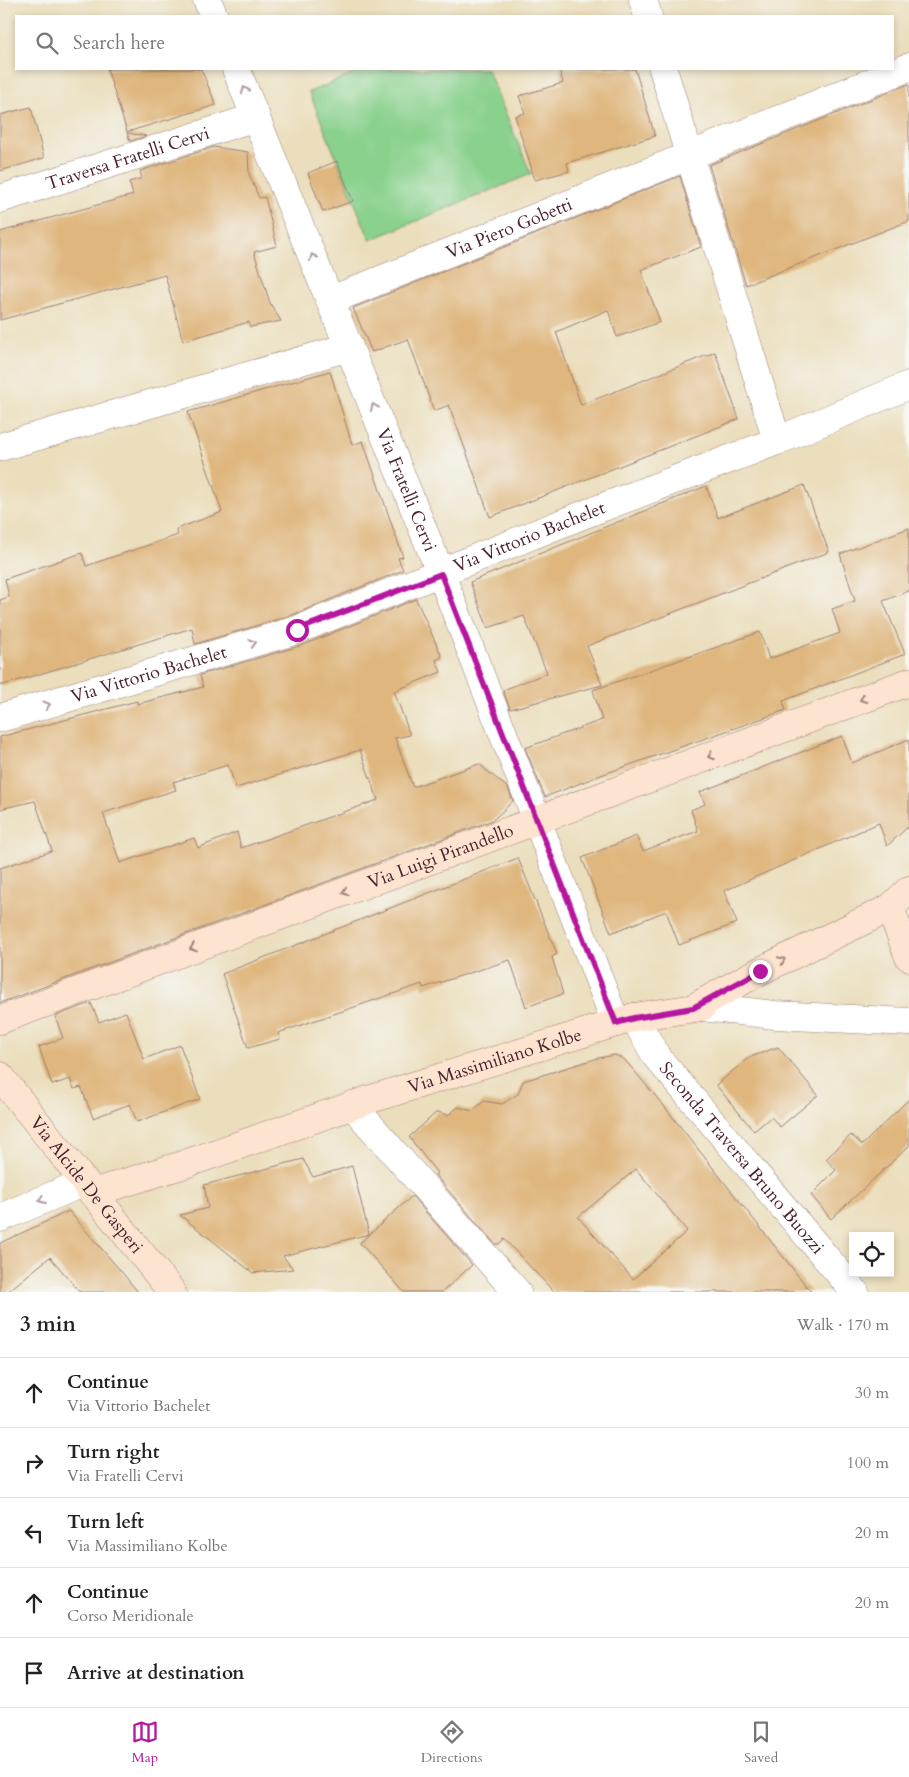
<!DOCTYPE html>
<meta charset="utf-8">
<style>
body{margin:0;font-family:Cardo,serif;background:#f6f6f6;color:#222}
.controls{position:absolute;right:15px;bottom:15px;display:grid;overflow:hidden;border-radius:0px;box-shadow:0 2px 8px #0003}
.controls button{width:45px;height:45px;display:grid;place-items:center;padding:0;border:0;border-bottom:1px solid #e0e0e0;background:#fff;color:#222;font:25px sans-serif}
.stop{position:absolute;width:15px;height:15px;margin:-11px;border:4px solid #b5179e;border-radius:50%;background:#fff}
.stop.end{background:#b5179e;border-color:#fff;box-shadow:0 1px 5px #0008}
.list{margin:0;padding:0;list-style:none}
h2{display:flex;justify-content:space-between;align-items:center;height:65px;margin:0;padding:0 20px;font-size:21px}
h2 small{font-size:16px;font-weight:400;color:#767676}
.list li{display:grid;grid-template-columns:32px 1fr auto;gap:15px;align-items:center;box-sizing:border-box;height:70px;padding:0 20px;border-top:1px solid #e0e0e0}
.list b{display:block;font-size:19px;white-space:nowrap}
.list p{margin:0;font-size:16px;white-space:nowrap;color:#767676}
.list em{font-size:16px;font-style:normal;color:#767676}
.icon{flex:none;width:28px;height:28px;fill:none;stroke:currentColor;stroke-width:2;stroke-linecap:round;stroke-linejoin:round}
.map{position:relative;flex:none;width:909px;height:1292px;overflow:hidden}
.search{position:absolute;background:#fff;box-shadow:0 2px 8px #0003;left:15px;right:15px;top:15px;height:55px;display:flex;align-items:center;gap:12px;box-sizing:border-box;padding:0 18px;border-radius:0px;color:#767676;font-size:19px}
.sheet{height:415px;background:#fff}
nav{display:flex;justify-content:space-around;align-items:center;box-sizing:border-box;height:70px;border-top:1px solid #e0e0e0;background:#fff;font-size:14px;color:#767676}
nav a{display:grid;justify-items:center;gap:2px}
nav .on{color:#b5179e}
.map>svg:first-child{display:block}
.green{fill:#89d18d;stroke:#6a785c}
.building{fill:#dfb67d;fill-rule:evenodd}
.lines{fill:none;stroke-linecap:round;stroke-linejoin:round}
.street-casing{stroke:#9a7e74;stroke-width:29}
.secondary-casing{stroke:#9a7e74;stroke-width:29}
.street{stroke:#fff;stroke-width:28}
.secondary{stroke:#fde4d1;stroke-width:28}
.oneway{stroke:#ae9aa0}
.oneway2{stroke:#a4827e}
.route{stroke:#b5179e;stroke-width:6}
.labels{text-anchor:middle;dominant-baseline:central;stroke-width:4;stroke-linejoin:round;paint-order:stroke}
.street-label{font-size:18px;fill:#4a1f2b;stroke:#f6f6f2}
</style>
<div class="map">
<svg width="909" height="1292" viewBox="0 0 909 1292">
<rect width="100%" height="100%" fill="#f6f6f2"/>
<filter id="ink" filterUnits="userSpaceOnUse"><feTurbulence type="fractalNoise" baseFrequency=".02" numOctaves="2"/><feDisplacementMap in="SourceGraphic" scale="10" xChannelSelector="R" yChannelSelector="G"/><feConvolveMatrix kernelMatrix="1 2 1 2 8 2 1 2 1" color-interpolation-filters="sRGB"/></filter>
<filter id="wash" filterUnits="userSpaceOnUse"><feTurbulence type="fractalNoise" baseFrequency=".0096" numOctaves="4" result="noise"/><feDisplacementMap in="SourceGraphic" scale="20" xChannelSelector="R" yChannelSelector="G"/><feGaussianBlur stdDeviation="1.12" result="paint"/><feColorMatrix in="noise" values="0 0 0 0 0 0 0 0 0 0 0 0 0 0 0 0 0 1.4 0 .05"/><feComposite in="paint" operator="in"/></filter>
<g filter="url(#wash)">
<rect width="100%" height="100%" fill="#ebdebc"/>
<path class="green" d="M365,69H487L531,174L370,240L309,92Z"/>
<g id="blocks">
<path class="building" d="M107,69H201L216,105L127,132Z
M559,69H635L655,136L567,163L569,171L535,180L515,116L525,113L519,96L563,83Z
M909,84V221L746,285L709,165Z
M31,107L44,158L0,171V115Z
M127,133L146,136L130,141Z
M214,147L248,152L249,174L259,198L265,197L277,246L254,252L270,303L281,321L250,327L249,322L183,341L165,275L0,320V232L133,195L129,182L142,178L140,171Z
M337,161L353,201L323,212L308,173Z
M680,176L701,247L641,270L660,322L617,337L608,310L556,332L581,405L715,352L739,419L490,517L449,405L434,411L408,339L372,352L353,308Z
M330,371L352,445L363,441L403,557L398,558L403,570L292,615L195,644L192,628L0,686V600L9,597L5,579L82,553L86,566L178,535L176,529L222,512L188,412Z
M804,485L829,552L587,646L602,685L510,709L503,690L547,673L524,616L488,628L470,582L706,486L718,518Z
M909,528V591L883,601L905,654L783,701L786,710L601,775L545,797L525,748L602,720L593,690L760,632L769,659L840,633L832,609L855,601L840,554Z
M416,599L442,657L436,660L441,672L394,691L410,735L395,738L413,787L479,764L508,788L513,801L493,820L0,1003V868L52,851L35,801L0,809V737L137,701V704L203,687L200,675L303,645ZM360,750L378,800L241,848L237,832L198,848L194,838L120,863L103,813L176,790L173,782L228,765L236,788Z
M842,736L852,763L909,739V826L887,846L879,823L724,891L737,923L679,945L666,911L611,933L582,858L636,836L643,851L698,831L691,810L705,804L700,792Z
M518,858L557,954L552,957L563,994L526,1007L510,960L423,988L422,984L278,1033L280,1039L248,1048L222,974Z
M91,1003L99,1022L126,1012L144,1059L180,1045L200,1099L137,1122L130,1104L93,1118L81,1087L74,1089L70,1079L52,1085L39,1047L63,1038L55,1016Z
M778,1047L818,1095L780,1127L771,1117L754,1131L716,1085L748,1058Z
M615,1055L624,1059L664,1106L811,1292H554L504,1239L499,1244H495L435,1175L437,1173L409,1137L437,1112L448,1115L458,1107L472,1111L484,1101L502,1104L518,1094L523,1081L598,1058ZM636,1169L687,1231L633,1279L578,1217Z
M909,1099V1146L831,1219L811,1195L836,1170L826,1159L851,1135L862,1145Z
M303,1159L313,1177L352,1166L369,1234L283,1256L293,1269L253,1273L180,1215L208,1208L204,1185Z
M412,1196L472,1265L442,1292H404L360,1243Z
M69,1211L119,1269L138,1292H80L50,1257L7,1292H0V1243Z"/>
</g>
</g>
<g filter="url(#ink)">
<use href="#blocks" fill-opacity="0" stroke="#9a7e74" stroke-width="1"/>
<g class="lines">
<g class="street-casing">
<g id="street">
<path d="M207,0L214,16"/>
<path d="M643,0L648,16"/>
<path id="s1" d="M236,69L441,574L616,1023"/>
<path d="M663,69L777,441"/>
<path id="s2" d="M0,199L256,117"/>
<path id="s3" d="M331,300L909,67"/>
<path d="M0,447L349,347"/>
<path id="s4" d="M0,718L297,630L585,514L777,441L909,385"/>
<path d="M702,1007L775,1015L909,1022"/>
<path id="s5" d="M634,1017L656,1056L855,1292"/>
<path d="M352,1105L517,1292"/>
<path d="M0,1218L85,1182"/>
</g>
</g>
<g class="secondary-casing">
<g id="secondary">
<path d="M890,908L909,957"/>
<path d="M693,1008L760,971L890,908L909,890"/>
<path id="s6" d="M0,1020L909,682"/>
<path id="s7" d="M0,1076L172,1292"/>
<path id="s8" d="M92,1193L182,1165L371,1099L616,1023L634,1017L702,1007"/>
</g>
</g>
<use href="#street" class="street"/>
<use href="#secondary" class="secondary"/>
</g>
<defs><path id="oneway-chevron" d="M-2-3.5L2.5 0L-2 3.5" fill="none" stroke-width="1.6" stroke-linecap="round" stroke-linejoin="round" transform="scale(1.25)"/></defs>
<g class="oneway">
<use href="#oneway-chevron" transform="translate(245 90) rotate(-112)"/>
<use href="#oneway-chevron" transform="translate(313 257) rotate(-112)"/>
<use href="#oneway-chevron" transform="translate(374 407) rotate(-112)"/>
<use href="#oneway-chevron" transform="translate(253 643) rotate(-17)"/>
<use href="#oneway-chevron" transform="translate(47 705) rotate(-16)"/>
<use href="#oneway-chevron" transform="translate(42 1200) rotate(157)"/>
</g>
<g class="oneway2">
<use href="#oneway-chevron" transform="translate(863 699) rotate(160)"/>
<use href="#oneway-chevron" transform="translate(711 756) rotate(160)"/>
<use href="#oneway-chevron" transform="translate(345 892) rotate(160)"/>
<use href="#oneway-chevron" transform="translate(193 948) rotate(160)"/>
<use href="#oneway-chevron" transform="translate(782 960) rotate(-26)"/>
</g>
</g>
<g class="lines" filter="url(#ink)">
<path class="route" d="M297,630L441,574L616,1023L634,1018L693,1008L760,971"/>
</g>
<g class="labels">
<g class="street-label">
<text stroke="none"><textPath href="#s2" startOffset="134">Traversa Fratelli Cervi</textPath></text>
<text stroke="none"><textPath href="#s3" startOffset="192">Via Piero Gobetti</textPath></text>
<text stroke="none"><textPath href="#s1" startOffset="454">Via Fratelli Cervi</textPath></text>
<text stroke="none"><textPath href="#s4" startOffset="560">Via Vittorio Bachelet</textPath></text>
<text stroke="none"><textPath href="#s4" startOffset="155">Via Vittorio Bachelet</textPath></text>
<text stroke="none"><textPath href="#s6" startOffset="470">Via Luigi Pirandello</textPath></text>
<text stroke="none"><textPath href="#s8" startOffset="424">Via Massimiliano Kolbe</textPath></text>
<text stroke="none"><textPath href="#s5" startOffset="178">Seconda Traversa Bruno Buozzi</textPath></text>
<text stroke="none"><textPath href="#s7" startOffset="139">Via Alcide De Gasperi</textPath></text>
</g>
</g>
</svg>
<div class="controls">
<button><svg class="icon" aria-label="locate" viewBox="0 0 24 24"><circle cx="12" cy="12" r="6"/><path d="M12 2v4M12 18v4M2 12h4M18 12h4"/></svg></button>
</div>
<div class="stop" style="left:297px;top:630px"></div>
<div class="stop end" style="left:760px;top:971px"></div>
<div class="search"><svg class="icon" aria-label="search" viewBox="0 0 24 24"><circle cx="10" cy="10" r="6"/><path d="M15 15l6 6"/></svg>Search here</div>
</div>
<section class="sheet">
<h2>3 min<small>Walk · 170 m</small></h2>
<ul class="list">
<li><svg class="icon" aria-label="ahead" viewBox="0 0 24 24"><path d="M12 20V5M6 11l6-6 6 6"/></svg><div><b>Continue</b><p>Via Vittorio Bachelet</p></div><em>30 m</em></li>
<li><svg class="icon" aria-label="right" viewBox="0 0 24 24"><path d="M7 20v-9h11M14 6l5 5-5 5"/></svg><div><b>Turn right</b><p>Via Fratelli Cervi</p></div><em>100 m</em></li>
<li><svg class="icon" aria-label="left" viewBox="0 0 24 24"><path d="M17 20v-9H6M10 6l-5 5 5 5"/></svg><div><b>Turn left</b><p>Via Massimiliano Kolbe</p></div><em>20 m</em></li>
<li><svg class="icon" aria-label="ahead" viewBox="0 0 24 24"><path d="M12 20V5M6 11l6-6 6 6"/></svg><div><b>Continue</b><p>Corso Meridionale</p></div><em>20 m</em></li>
<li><svg class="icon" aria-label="arrive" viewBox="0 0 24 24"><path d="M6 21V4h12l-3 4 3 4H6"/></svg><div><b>Arrive at destination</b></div></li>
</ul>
</section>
<nav>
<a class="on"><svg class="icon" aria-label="map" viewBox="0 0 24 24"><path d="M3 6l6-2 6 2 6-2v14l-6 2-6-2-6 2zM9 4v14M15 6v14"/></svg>Map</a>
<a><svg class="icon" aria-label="directions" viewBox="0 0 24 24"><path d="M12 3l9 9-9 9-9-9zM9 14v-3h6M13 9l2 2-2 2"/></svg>Directions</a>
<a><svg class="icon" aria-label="saved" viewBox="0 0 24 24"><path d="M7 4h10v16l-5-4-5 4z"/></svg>Saved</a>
</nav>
